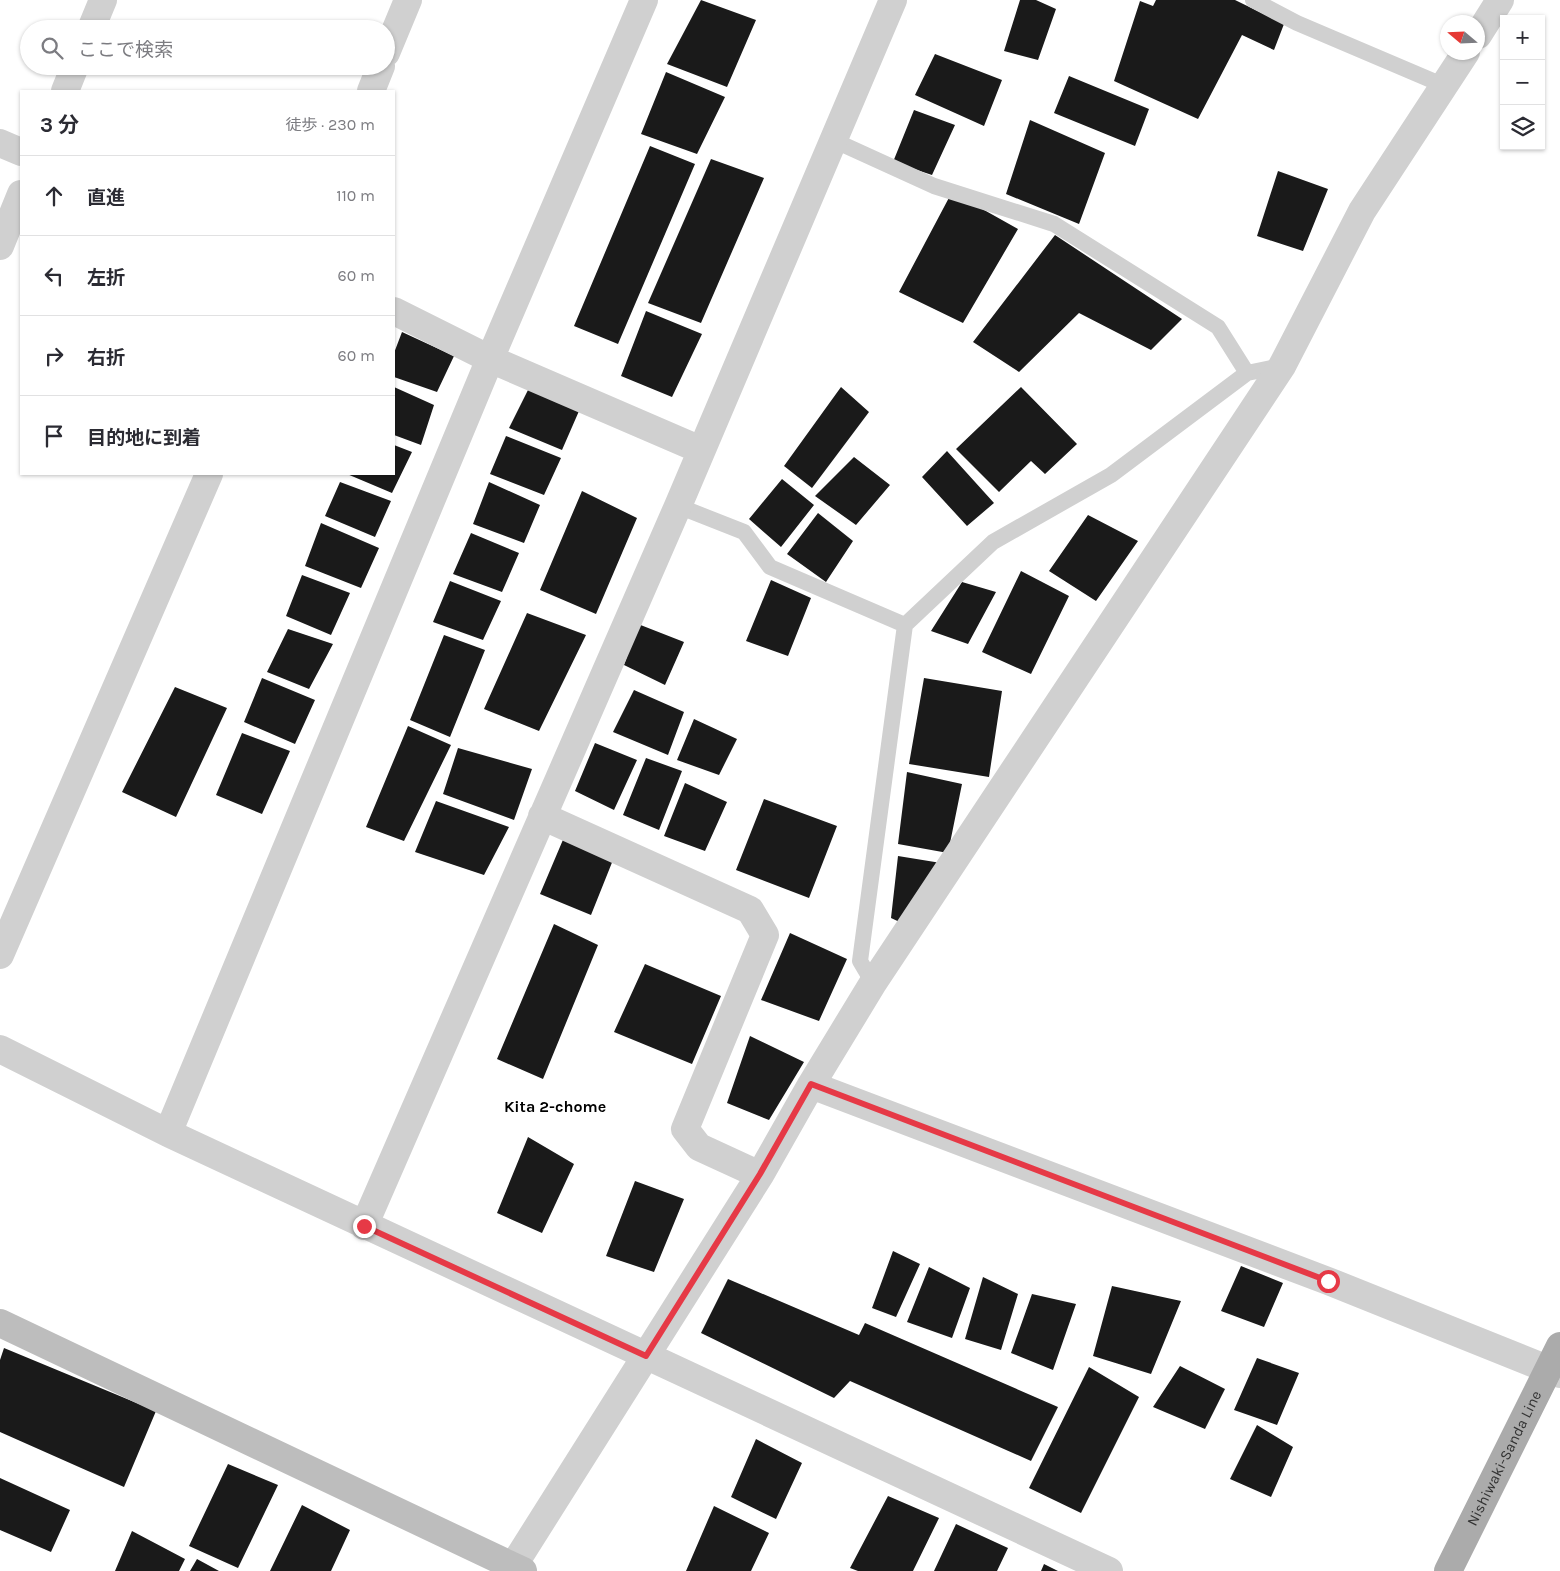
<!DOCTYPE html>
<html lang="ja">
<meta charset="utf-8">
<style>
body{margin:0;font-family:Karla,"Noto Sans JP",sans-serif;background:#f7f7f7;color:#2b2b33}
.controls{position:absolute;right:15px;top:15px;display:grid;overflow:hidden;border-radius:0px;box-shadow:0 1px 4px #0004}
.controls button{width:45px;height:45px;display:grid;place-items:center;padding:0;border:0;border-bottom:1px solid #e1e1e2;background:#fff;color:#2b2b33;font:25px sans-serif}
.compass{position:absolute;left:1440px;top:15px;width:45px;height:45px;border-radius:50%;background:#fff;box-shadow:0 1px 4px #0004;rotate:289deg}
.stop{position:absolute;width:15px;height:15px;margin:-11px;border:4px solid #e63946;border-radius:50%;background:#fff}
.stop.end{background:#e63946;border-color:#fff;box-shadow:0 1px 5px #0008}
.list{margin:0;padding:0;list-style:none}
h2{display:flex;justify-content:space-between;align-items:center;height:65px;margin:0;padding:0 20px;font-size:21px}
h2 small{font-size:16px;font-weight:400;color:#7c7c81}
.list li{display:grid;grid-template-columns:32px 1fr auto;gap:15px;align-items:center;box-sizing:border-box;height:80px;padding:0 20px;border-top:1px solid #e1e1e2}
.list b{display:block;font-size:19px;white-space:nowrap}
.list em{font-size:16px;font-style:normal;color:#7c7c81}
.icon{flex:none;width:28px;height:28px;fill:none;stroke:currentColor;stroke-width:2;stroke-linecap:round;stroke-linejoin:round}
.map{position:relative;flex:none;width:1560px;height:1571px;overflow:hidden}
.search{position:absolute;background:#fff;box-shadow:0 1px 4px #0004;left:20px;top:20px;width:375px;height:55px;display:flex;align-items:center;gap:12px;box-sizing:border-box;padding:0 18px;border-radius:28px;color:#7c7c81;font-size:19px}
.panel{position:absolute;background:#fff;box-shadow:0 1px 4px #0004;left:20px;top:90px;width:375px;height:385px;border-radius:0px}
.map>svg:first-child{display:block}
.building{fill:#1a1a1a}
.lines{fill:none;stroke-linecap:round;stroke-linejoin:round}
.lane{stroke:#d0d0d0;stroke-width:16}
.street{stroke:#d0d0d0;stroke-width:28}
.secondary{stroke:#bdbdbd;stroke-width:28}
.primary{stroke:#ababab;stroke-width:28}
.route{stroke:#e63946;stroke-width:6}
.labels{text-anchor:middle;dominant-baseline:central;stroke-width:5;stroke-linejoin:round;paint-order:stroke}
.street-label{font-size:15px;fill:#333;stroke:#fff}
.neighbourhood-label{font-size:16px;font-weight:bold;fill:#000;stroke:#fff}
</style>
<div class="map">
<svg width="1560" height="1571" viewBox="0 0 1560 1571">
<rect width="100%" height="100%" fill="#fff"/>
<path class="building" d="M701,0L756,20L727,87L667,64Z
M1020,0H1036L1056,9L1038,60L1004,51Z
M1156,0H1235L1284,24L1274,50L1242,35L1198,119L1114,81L1140,1L1153,6Z
M935,54L1002,80L984,126L915,95Z
M666,72L725,97L697,154L641,134Z
M1069,76L1149,109L1135,146L1054,113Z
M914,110L955,125L932,175L893,162Z
M1030,120L1105,153L1079,224L1006,194Z
M650,146L695,164L618,344L574,326Z
M711,159L764,178L701,323L648,303Z
M1278,171L1328,189L1303,251L1257,236Z
M952,192L1018,229L963,323L899,292Z
M1055,235L1182,319L1151,350L1079,313L1019,372L973,342Z
M646,311L702,334L672,397L621,376Z
M402,332L454,356L437,392L394,377V353Z
M394,387L434,405L421,445L394,435Z
M841,387L869,412L812,488L784,466Z
M1021,387L1077,444L1045,474L1031,461L999,492L956,449Z
M529,388L579,411L562,450L509,428Z
M506,436L561,458L544,495L490,474Z
M394,445L412,452L392,493L347,474H394Z
M947,451L994,503L967,526L922,477Z
M854,457L890,485L856,525L815,496Z
M782,479L814,505L781,547L749,519Z
M340,482L391,501L375,537L325,516Z
M489,482L540,505L524,543L473,524Z
M582,491L637,518L596,614L540,590Z
M818,513L853,541L826,582L787,554Z
M1088,515L1138,541L1096,601L1049,571Z
M321,523L379,548L361,588L305,566Z
M471,533L519,553L502,592L453,574Z
M1021,571L1069,596L1031,674L982,652Z
M302,575L350,593L331,635L286,616Z
M771,580L811,598L788,656L746,641Z
M450,581L501,601L483,640L433,622Z
M962,582L996,592L968,644L931,631Z
M527,613L586,635L539,731L484,709Z
M638,624L684,642L665,685L624,665Z
M288,629L333,644L309,689L267,672Z
M444,635L485,650L450,737L410,720Z
M262,678L315,700L295,744L244,722Z
M924,678L1002,691L989,777L909,764Z
M175,687L227,708L176,817L122,792Z
M634,690L684,712L668,755L613,732Z
M694,719L737,739L719,775L677,760Z
M408,726L451,745L404,841L366,827Z
M242,733L290,751L262,814L216,795Z
M595,743L637,760L614,810L575,791Z
M458,748L532,769L514,820L443,794Z
M646,758L682,771L659,830L623,815Z
M907,772L962,784L948,853L898,844Z
M685,783L727,802L705,851L664,836Z
M764,799L837,826L809,898L736,870Z
M436,801L509,827L484,875L415,852Z
M565,835L615,855L591,915L540,894Z
M898,856L941,863L906,925L891,918Z
M554,924L598,945L543,1079L497,1059Z
M790,933L847,959L819,1021L761,1000Z
M645,964L721,996L692,1064L614,1032Z
M750,1036L804,1062L769,1120L727,1103Z
M528,1137L574,1164L542,1233L497,1213Z
M635,1181L684,1199L654,1272L606,1256Z
M893,1251L920,1264L896,1317L872,1308Z
M1241,1266L1283,1283L1264,1327L1221,1311Z
M929,1267L970,1288L952,1338L907,1322Z
M983,1277L1018,1294L1001,1350L965,1339Z
M728,1279L859,1335L865,1323L1058,1407L1031,1461L850,1381L834,1398L701,1333Z
M1112,1286L1181,1301L1151,1374L1093,1356Z
M1032,1294L1076,1304L1053,1370L1011,1353Z
M4,1348L156,1411L124,1487L0,1432V1360Z
M1257,1358L1299,1373L1277,1425L1234,1410Z
M1180,1366L1225,1389L1205,1429L1153,1407Z
M1089,1367L1139,1397L1081,1513L1029,1488Z
M1257,1425L1293,1447L1271,1497L1230,1479Z
M756,1439L802,1463L776,1519L731,1497Z
M228,1464L278,1485L238,1568L189,1546Z
M0,1478L70,1510L51,1552L0,1530Z
M888,1496L939,1518L913,1571H858L850,1568Z
M302,1505L350,1530L331,1571H270Z
M714,1506L769,1533L751,1571H686Z
M956,1524L1008,1548L997,1571H934Z
M132,1531L185,1559L179,1571H115Z
M197,1559L219,1571H190Z
M1044,1564L1058,1571H1041Z"/>
<g class="lines">
<path class="lane" d="M1253,0L1297,23L1445,86
M833,140L934,186L1054,224L1218,327L1247,373
M678,506L744,532L770,567L905,625L860,961L873,983
M905,625L993,542L1111,475L1247,373L1282,366"/>
<path class="street" d="M91,29L103,0
M1478,35L1500,0
M386,53L408,0
M65,91L75,66
M371,91L381,66
M0,143L21,152
M0,246L21,194
M394,311L490,359L701,450
M542,816L750,910L765,935L685,1129L699,1147L760,1175
M0,955L209,474
M0,1049L168,1133L1109,1571
M811,1085L1328,1281L1560,1374
M168,1133L490,359L644,0
M364,1226L678,506L893,0
M510,1571L760,1175L811,1085L873,983L1282,366L1362,211L1466,52"/>
<path class="secondary" d="M0,1323L523,1571"/>
<path class="primary" id="s1" d="M1448,1571L1560,1346"/>
</g>
<g class="lines">
<path class="route" d="M364,1226L646,1356L760,1174L811,1084L1328,1281"/>
</g>
<g class="labels">
<g class="street-label">
<text stroke="none"><textPath href="#s1" startOffset="126">Nishiwaki-Sanda Line</textPath></text>
</g>
<g class="neighbourhood-label">
<text x="555" y="1106">Kita 2-chome</text>
</g>
</g>
</svg>
<div class="controls">
<button>+</button>
<button>−</button>
<button><svg class="icon" aria-label="layers" viewBox="0 0 24 24"><path d="M12 4l9 5-9 5-9-5zM3 14l9 5 9-5"/></svg></button>
</div>
<svg class="compass" viewBox="-18 -18 36 36"><path d="M0-13l5 13h-10z" fill="#e53935"/><path d="M0 13l5-13h-10z" fill="#7c7c81"/></svg>
<div class="stop" style="left:1328px;top:1281px"></div>
<div class="stop end" style="left:364px;top:1226px"></div>
<div class="search"><svg class="icon" aria-label="search" viewBox="0 0 24 24"><circle cx="10" cy="10" r="6"/><path d="M15 15l6 6"/></svg>ここで検索</div>
<section class="panel">
<h2>3 分<small>徒歩 · 230 m</small></h2>
<ul class="list">
<li><svg class="icon" aria-label="ahead" viewBox="0 0 24 24"><path d="M12 20V5M6 11l6-6 6 6"/></svg><div><b>直進</b></div><em>110 m</em></li>
<li><svg class="icon" aria-label="left" viewBox="0 0 24 24"><path d="M17 20v-9H6M10 6l-5 5 5 5"/></svg><div><b>左折</b></div><em>60 m</em></li>
<li><svg class="icon" aria-label="right" viewBox="0 0 24 24"><path d="M7 20v-9h11M14 6l5 5-5 5"/></svg><div><b>右折</b></div><em>60 m</em></li>
<li><svg class="icon" aria-label="arrive" viewBox="0 0 24 24"><path d="M6 21V4h12l-3 4 3 4H6"/></svg><div><b>目的地に到着</b></div></li>
</ul>
</section>
</div>
